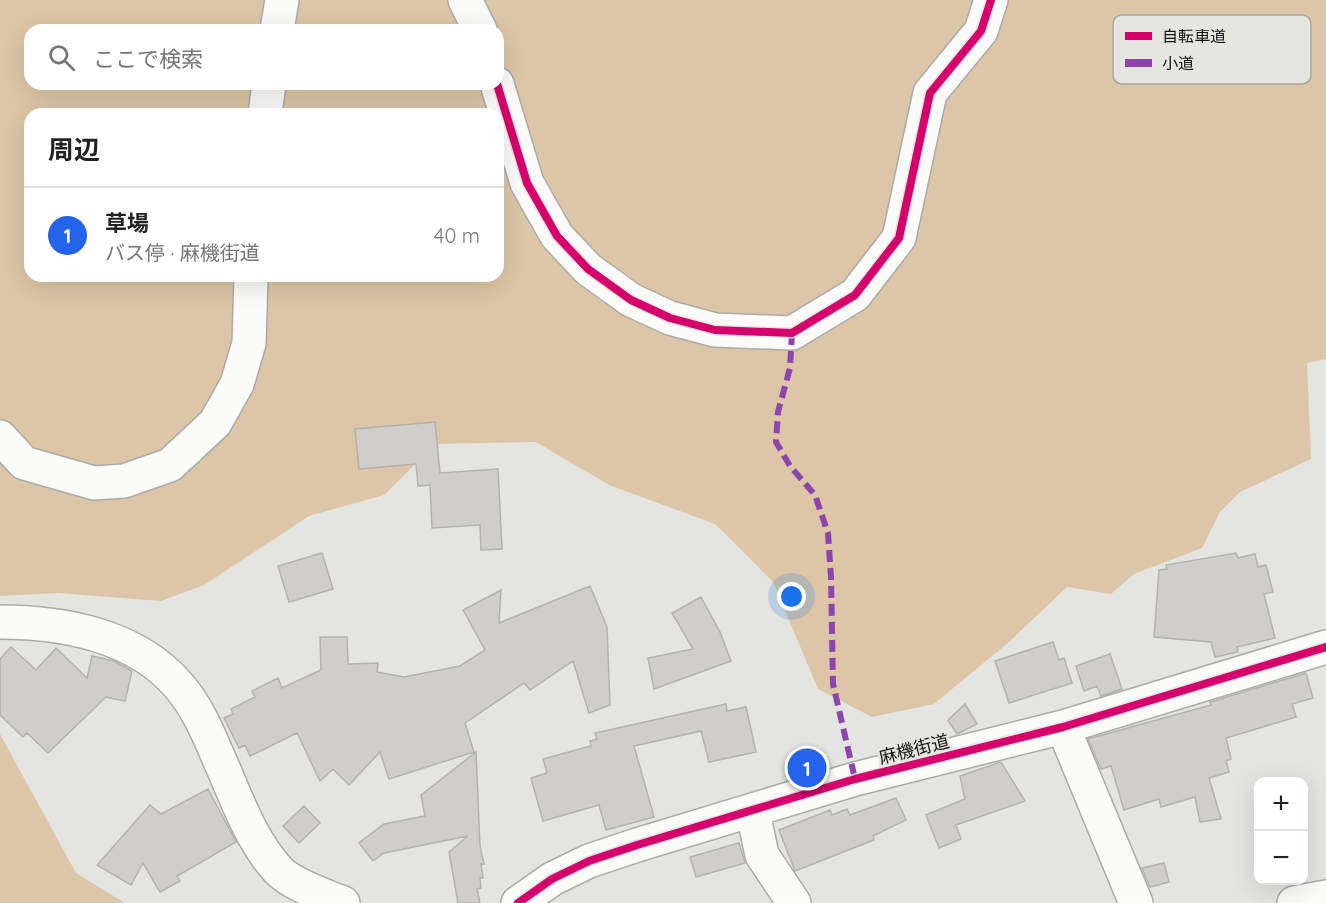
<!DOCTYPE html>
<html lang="ja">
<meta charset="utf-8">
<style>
body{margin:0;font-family:Quicksand,"Noto Sans JP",sans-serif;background:#f2f2f2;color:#222}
.controls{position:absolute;right:18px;bottom:18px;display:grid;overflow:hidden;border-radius:12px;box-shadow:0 6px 24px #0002}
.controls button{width:54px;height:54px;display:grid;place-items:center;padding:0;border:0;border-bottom:2px solid #e0e0e0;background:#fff;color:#222;font:30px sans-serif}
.you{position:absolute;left:792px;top:597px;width:21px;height:21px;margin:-15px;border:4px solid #fff;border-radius:50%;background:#1a73e8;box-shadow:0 0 0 9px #1a73e833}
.badge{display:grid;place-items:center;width:39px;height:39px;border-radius:50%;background:#2563eb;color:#fff;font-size:20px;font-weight:700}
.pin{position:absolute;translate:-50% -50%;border:3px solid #fff;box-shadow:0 2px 6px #0006}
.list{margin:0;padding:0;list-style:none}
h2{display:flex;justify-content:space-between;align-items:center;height:78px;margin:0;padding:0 24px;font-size:26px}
h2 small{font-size:20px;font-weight:400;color:#767676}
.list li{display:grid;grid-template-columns:39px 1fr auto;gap:18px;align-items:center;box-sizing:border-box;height:96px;padding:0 24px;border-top:2px solid #e0e0e0}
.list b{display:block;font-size:22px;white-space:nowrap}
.list p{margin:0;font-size:20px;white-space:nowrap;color:#767676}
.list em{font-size:20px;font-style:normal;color:#767676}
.icon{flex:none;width:33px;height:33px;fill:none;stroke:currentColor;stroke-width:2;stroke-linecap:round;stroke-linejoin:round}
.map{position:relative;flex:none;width:1326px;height:903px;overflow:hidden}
.search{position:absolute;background:#fff;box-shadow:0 6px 24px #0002;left:24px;top:24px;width:480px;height:66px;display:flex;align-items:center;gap:15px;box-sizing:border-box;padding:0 21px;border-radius:18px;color:#767676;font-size:22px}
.panel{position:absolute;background:#fff;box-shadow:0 6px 24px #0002;left:24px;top:108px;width:480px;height:174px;border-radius:18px}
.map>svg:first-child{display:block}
.forest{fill:#dcc6a7;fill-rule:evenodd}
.building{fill:#cfcecb;stroke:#b2b2ae;stroke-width:1.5}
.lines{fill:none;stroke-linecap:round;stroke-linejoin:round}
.minor-casing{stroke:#aaaba7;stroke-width:36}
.minor{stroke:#fbfbfa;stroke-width:33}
.quiet{stroke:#8e44ad;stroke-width:6;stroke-dasharray:12 6;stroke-linecap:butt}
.cycleway-casing{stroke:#e5e6df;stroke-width:11}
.cycleway{stroke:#d6006c;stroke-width:8}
.labels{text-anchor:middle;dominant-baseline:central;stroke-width:5;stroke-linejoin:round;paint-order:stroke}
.street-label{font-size:18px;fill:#141412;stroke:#e5e6df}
.key{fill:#e5e6df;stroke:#a6a7a2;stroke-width:1.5}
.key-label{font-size:16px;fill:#141412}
</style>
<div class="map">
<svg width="1326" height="903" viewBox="0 0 1326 903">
<rect width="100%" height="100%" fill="#e4e5e0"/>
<path class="forest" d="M0,0H1326V359L1307,363L1311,459L1240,492L1220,512L1202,548L1134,574L1111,594L1067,587L1009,642L934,704L872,717L818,689L773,582L715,524L609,485L536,442L436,444L384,495L309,516L204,585L161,601L58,593L0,596ZM30,30H498V84H30ZM30,114H498V276H30Z
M0,734L76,873L125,903H0Z"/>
<path class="building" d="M435,422L440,473L498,469L502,549L481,550L480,525L432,528L430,485L418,486L416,464L359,469L355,429Z
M322,553L333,589L289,602L278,566Z
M1236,553L1238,558L1255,554L1258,567L1266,565L1273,592L1264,594L1275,638L1237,647L1238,652L1215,657L1211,642L1154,637L1159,570L1167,569L1166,565Z
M590,586L607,627L610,705L589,713L573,661L530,690L524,683L465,723L474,752L389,779L380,752L349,785L333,769L320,781L297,733L250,756L245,745L239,748L224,718L233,714L231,709L255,697L252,691L278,678L282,688L321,670L320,637H347L348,664L378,663L377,672L404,677L460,666L485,650L463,610L501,590L499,623Z
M701,597L720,632L731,661L654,689L648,658L693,649L672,613Z
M1053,642L1059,660L1064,658L1072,683L1009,703L995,661Z
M11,647L36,670L56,648L87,678L92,656L114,661L132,671L125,701L106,697L48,753L27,733L23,737L0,715V659Z
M1110,654L1122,689L1101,696L1097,686L1084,691L1076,666Z
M1306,673L1313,698L1292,704L1296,717L1226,738L1231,759L1226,761L1229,772L1209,778L1221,819L1200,822L1195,797L1161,807L1159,799L1124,810L1111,766L1101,769L1088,739L1211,705L1210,702Z
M726,704L727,711L746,707L756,752L709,762L701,731L634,746L654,817L606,830L599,805L543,821L531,778L547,773L543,759L591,746L590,741L597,739L595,733Z
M965,704L977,724L957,734L948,720Z
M476,752L480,846L484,864H481L483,878H480L481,888L477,889L480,903H458L449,852L468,836L384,853L373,861L359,843L384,824L425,816L421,795Z
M1001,762L1025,801L956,825L961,839L939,848L926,815L965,799L960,776Z
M208,789L236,842L177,876L180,881L160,892L143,863L131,885L97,865L150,805L161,814Z
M896,798L906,820L873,836L874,840L795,871L779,830L830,810L832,815L847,809L850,815Z
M304,806L320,823L299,843L283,826Z
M739,843L745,863L696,877L690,857Z
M1164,863L1169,882L1150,887L1142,868Z"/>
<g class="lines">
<g class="minor-casing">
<path id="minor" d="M465,0L480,30
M277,30L282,0
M497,84L527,183L557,236L588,269L631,300L670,318L715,330L792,333L855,295L899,238L930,93L981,31L991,0
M265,114L269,84
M0,437L24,463L94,483L124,481L170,465L215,423L237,384L249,343L251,276
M0,622C62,622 136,635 179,686C200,710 211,741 224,770C239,805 252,841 278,870C291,884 325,896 343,903
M1063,727L1136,903
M753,812L762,855L794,903
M518,903L552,879L589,861L637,845L855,779L1063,727L1326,647
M1294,903L1326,897"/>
</g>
<use href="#minor" class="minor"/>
<path class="quiet" d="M792,333L790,368L778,412L776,442L790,466L815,495L828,533L831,577L833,684L855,779"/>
<g class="cycleway-casing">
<path id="cycleway" d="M497,84L527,183L557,236L588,269L631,300L670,318L715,330L792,333L855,295L899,238L930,93L981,31L991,0
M518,903L552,879L589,861L637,845L855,779L1063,727L1326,647"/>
</g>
<use href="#cycleway" class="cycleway"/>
</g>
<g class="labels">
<g class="street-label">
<text transform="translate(914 749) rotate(-14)">麻機街道</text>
</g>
</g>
<rect x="1113" y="15" width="198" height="69" rx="9" class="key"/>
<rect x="1125" y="32" width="27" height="8" fill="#d6006c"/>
<rect x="1125" y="59" width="27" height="8" fill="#8e44ad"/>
<g class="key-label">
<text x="1162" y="42">自転車道</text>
<text x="1162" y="69">小道</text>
</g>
</svg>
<div class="controls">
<button>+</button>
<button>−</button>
</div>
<div class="you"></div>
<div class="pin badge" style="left:807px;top:768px">1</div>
<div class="search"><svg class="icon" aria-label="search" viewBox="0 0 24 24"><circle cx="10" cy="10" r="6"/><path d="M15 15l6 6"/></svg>ここで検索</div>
<section class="panel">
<h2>周辺<small></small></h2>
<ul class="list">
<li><span class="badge">1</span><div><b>草場</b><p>バス停 · 麻機街道</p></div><em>40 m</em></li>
</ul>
</section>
</div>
